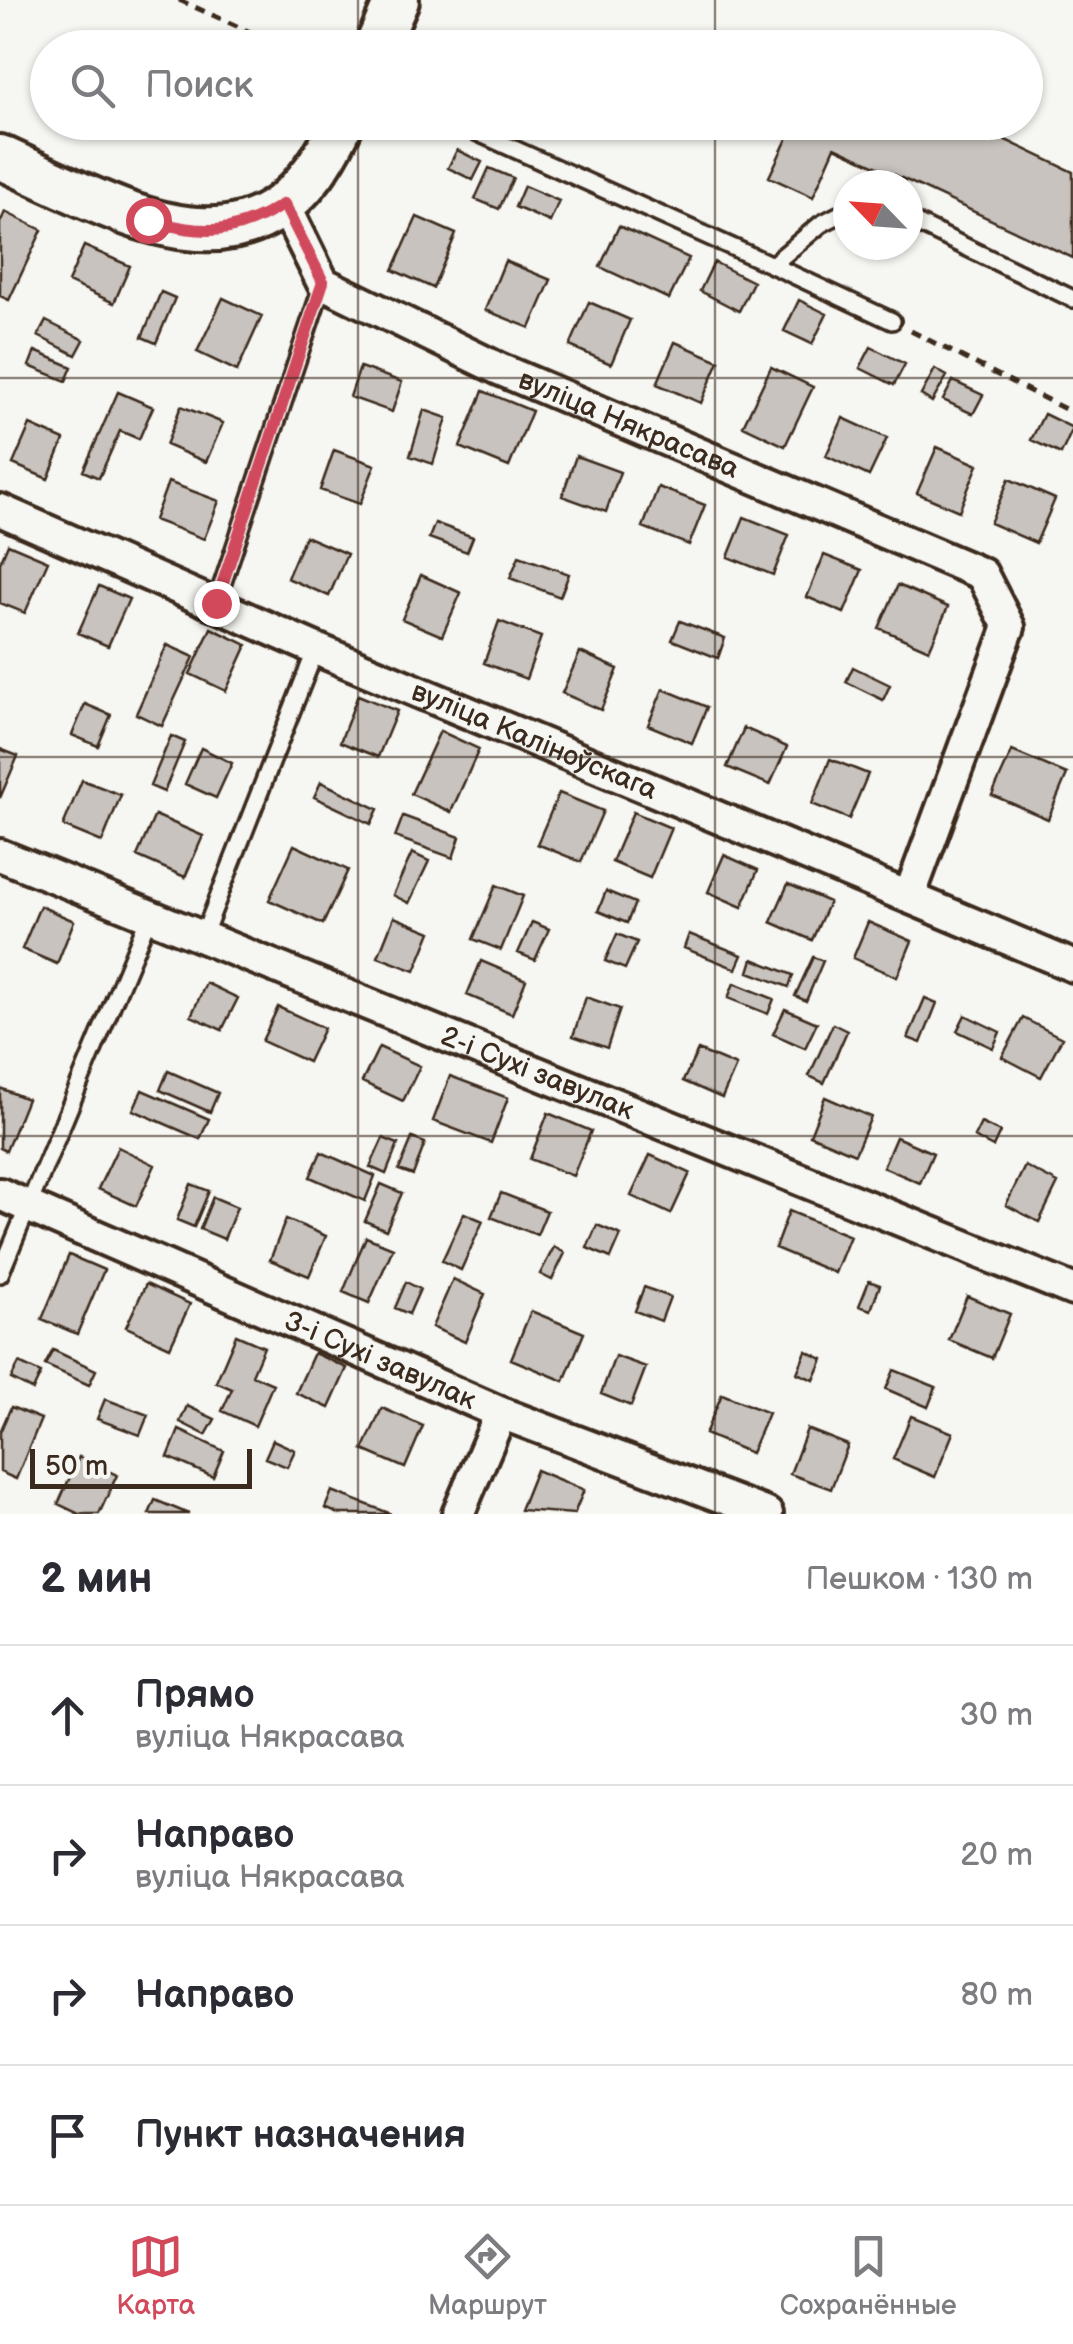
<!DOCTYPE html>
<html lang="ru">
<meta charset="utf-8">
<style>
body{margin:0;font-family:"Balsamiq Sans",sans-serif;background:#f7f7f7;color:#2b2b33}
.compass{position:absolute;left:833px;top:170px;width:90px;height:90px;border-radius:50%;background:#fff;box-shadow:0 2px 8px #0004;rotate:295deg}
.scale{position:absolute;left:30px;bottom:25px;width:222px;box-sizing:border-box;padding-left:10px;border:5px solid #3b2a1e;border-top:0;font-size:28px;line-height:35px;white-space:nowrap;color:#3b2a1e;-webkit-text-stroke:8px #f6f6f2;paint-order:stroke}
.stop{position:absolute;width:30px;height:30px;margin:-22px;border:8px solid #d1495b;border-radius:50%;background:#fff}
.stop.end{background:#d1495b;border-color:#fff;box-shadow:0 2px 10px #0008}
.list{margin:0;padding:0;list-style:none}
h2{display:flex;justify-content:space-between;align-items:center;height:130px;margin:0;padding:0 40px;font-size:42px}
h2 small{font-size:32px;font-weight:400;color:#7c7c81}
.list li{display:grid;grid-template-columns:65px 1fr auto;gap:30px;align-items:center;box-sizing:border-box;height:140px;padding:0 40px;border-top:2px solid #e1e1e2}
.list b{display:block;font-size:38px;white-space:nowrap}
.list p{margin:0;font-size:32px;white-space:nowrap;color:#7c7c81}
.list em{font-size:32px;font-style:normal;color:#7c7c81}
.icon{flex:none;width:55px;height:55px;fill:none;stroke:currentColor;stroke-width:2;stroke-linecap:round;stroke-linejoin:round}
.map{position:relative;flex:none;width:1073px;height:1514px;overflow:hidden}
.search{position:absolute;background:#fff;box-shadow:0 2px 8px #0004;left:30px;right:30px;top:30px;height:110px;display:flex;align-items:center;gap:25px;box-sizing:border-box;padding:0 35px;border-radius:55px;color:#7c7c81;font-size:38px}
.sheet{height:690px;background:#fff}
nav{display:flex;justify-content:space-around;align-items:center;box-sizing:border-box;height:140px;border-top:2px solid #e1e1e2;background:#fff;font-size:28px;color:#7c7c81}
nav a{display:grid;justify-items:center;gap:5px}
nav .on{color:#d1495b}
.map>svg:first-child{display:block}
.building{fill:#c8c3be;stroke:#3b2a1e;stroke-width:2.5}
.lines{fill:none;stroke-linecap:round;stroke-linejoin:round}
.lane-casing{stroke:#3b2a1e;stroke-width:22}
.street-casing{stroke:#3b2a1e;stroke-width:38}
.secondary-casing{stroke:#3b2a1e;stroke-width:50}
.path{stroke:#3b2a1e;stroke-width:5;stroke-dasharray:10 8;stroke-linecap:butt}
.lane{stroke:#f6f6f2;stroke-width:15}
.street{stroke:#f6f6f2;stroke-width:30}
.secondary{stroke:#f6f6f2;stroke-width:42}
.route{stroke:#d1495b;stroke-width:12}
.grid{fill:none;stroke:#3b2a1e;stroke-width:2.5;stroke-opacity:0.55}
.labels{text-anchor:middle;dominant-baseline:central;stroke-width:10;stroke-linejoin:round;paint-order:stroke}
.street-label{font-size:28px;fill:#3b2a1e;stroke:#f6f6f2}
</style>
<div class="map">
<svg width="1073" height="1514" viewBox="0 0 1073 1514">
<rect width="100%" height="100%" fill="#f6f6f2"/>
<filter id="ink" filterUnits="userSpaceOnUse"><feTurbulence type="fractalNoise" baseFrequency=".01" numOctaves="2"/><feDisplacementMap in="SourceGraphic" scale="20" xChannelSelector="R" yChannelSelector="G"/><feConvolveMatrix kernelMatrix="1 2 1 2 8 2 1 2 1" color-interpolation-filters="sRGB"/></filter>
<g filter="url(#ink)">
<path class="building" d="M795,122H816L838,133L843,122H968L1073,172V258L835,147L813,197L769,177Z
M457,150L482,162L473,180L448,168Z
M489,168L513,178L499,209L475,199Z
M524,186L559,201L550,222L515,207Z
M5,212L42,230L9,300L0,296V223Z
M417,217L456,234L433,288L393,270Z
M619,226L689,258L669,299L600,267Z
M84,246L130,266L114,303L68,282Z
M505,261L551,280L530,328L485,310Z
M714,262L753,282L739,311L700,291Z
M161,292L175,298L156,343L142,337Z
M223,298L262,316L237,371L197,352Z
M799,300L827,314L812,344L784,331Z
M589,302L630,320L611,364L570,346Z
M46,321L84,340L76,355L38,336Z
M675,342L719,361L701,403L657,384Z
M871,347L905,364L894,385L860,368Z
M35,351L72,367L66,381L29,366Z
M360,367L402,382L392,412L350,397Z
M771,367L813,387L785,446L743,426Z
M935,369L947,376L932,402L921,395Z
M953,381L983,395L973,414L943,400Z
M483,391L532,411L509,467L460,447Z
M118,392L153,407L139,439L120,431L99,478L83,471Z
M181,406L223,423L206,462L166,445Z
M424,410L447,418L433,464L410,456Z
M1044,414L1073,428L1061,454L1031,440Z
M843,418L887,438L869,476L826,456Z
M30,425L64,440L48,479L13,464Z
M937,447L978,465L959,511L917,493Z
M334,450L375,465L360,504L320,490Z
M576,456L620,472L606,512L562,496Z
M1009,479L1055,499L1036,543L990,523Z
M168,482L219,501L204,539L154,520Z
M658,487L705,505L689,545L643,527Z
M744,517L789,535L773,575L728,557Z
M435,523L473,537L467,552L429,538Z
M305,536L347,554L329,596L287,578Z
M8,544L48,561L25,613L0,603V563Z
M824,555L862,570L844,613L807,597Z
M519,556L569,574L560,597L510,578Z
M421,575L461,593L442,636L402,619Z
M898,585L948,607L929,650L879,628Z
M99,586L129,599L108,646L78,633Z
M499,621L541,637L526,679L484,663Z
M680,621L725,638L718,658L672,640Z
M211,628L247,645L226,691L190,674Z
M167,645L194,657L162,726L136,714Z
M580,652L618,669L601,710L562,693Z
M853,667L890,685L883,700L846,682Z
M663,689L707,707L692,743L648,725Z
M358,695L397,711L378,757L340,742Z
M85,704L111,715L98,746L72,735Z
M744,728L787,747L770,785L727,767Z
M440,731L479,749L451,812L411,794Z
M171,736L185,742L164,792L150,786Z
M201,748L232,763L216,798L185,784Z
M0,749L18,756L0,798Z
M1012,751L1067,774L1048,819L992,795Z
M830,759L868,774L849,819L812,804Z
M82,780L121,795L102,842L63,826Z
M321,782L378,809L371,824L314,797Z
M559,793L603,811L581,862L537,844Z
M633,812L671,828L650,878L612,862Z
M155,815L203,836L185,877L137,856Z
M403,816L460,837L453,858L395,837Z
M294,845L348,870L323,924L269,900Z
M412,853L429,861L409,903L393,895Z
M724,855L758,870L742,907L708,892Z
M788,884L829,902L812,940L771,922Z
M496,885L523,896L501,950L473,939Z
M606,891L635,903L627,923L598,911Z
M40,906L74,921L57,964L22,949Z
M394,917L431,932L415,971L378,957Z
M532,922L549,929L535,960L518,953Z
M868,922L912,941L897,977L853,958Z
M617,934L637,942L625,969L605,961Z
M689,934L742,955L736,969L684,948Z
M813,957L823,961L806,1001L795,996Z
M753,959L793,975L789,987L749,972Z
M481,961L526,980L512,1014L467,995Z
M206,983L238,998L222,1030L191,1016Z
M734,983L774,999L768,1014L728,998Z
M586,997L620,1009L607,1048L573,1036Z
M925,998L937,1003L921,1043L908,1038Z
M278,1007L324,1028L308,1062L262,1041Z
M785,1009L817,1023L805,1048L773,1034Z
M965,1015L1000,1032L993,1048L957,1031Z
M1023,1018L1062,1038L1041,1077L1002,1057Z
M833,1024L847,1031L824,1083L809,1076Z
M379,1047L420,1066L403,1101L362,1082Z
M698,1050L736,1066L722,1098L683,1081Z
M168,1071L218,1093L210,1112L160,1090Z
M450,1076L508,1098L491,1143L433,1121Z
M0,1088L27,1099L6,1151L0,1148Z
M142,1090L209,1119L200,1139L133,1110Z
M825,1097L871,1117L855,1154L810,1135Z
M548,1113L591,1131L573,1176L530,1159Z
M981,1123L1000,1132L993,1147L974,1137Z
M896,1137L933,1153L920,1183L883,1167Z
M383,1138L398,1144L386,1174L370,1167Z
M412,1138L425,1143L413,1175L399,1170Z
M118,1147L155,1165L136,1206L98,1189Z
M321,1152L375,1176L365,1201L310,1177Z
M650,1155L690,1173L671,1214L631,1196Z
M1025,1166L1058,1183L1039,1222L1006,1205Z
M191,1184L209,1191L194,1227L177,1220Z
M381,1184L402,1193L386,1230L365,1221Z
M501,1193L547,1211L537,1235L491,1217Z
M213,1197L237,1207L224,1239L200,1229Z
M789,1211L850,1236L835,1273L775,1248Z
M464,1213L483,1221L461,1270L442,1261Z
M286,1219L326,1236L309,1276L270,1260Z
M597,1225L621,1235L611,1258L587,1248Z
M366,1237L393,1248L369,1303L343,1292Z
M554,1247L565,1253L552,1280L540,1274Z
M69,1255L104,1270L77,1334L42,1319Z
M453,1279L485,1294L465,1342L432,1327Z
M869,1281L880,1285L871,1310L859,1306Z
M406,1282L420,1289L409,1314L395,1308Z
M146,1284L190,1304L170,1347L126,1327Z
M644,1287L670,1297L661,1321L635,1311Z
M967,1296L1010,1314L992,1358L949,1340Z
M531,1311L584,1333L564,1381L511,1359Z
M236,1335L264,1347L252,1375L273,1384L255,1426L222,1411L232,1389L216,1382Z
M53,1350L96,1370L89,1385L45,1365Z
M806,1351L823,1359L814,1380L797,1373Z
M314,1353L347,1368L329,1408L296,1393Z
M615,1356L646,1367L631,1406L601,1394Z
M19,1363L41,1373L33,1390L11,1379Z
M894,1370L936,1387L928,1407L886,1389Z
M722,1394L768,1413L751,1453L705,1434Z
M105,1399L148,1415L140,1435L97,1419Z
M187,1406L215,1419L206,1435L180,1422Z
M11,1407L41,1419L16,1479L0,1472V1432Z
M382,1408L423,1426L405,1468L363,1450Z
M911,1416L953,1433L935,1477L893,1459Z
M807,1429L848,1445L831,1489L790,1474Z
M179,1430L224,1451L213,1477L168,1457Z
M273,1440L295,1450L287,1467L265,1458Z
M79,1457L117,1475L99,1514H79L58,1504Z
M536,1470L584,1490L574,1514L520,1510Z
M332,1491L389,1513L388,1514H339L325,1508Z
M155,1500L189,1514H149Z"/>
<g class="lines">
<g class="lane-casing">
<path id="lane" d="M454,122L772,265L821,224L848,210
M908,219L1073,299
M772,265L892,321
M216,603L323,283
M202,939L316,649
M0,1274L148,919"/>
</g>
<g class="street-casing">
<g id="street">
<path id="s1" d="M284,204L323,283L499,369L982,574L1009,627L909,897"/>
<path id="s2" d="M0,510L316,649L1073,966"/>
<path id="s3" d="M0,855L1073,1290"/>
<path id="s4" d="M0,1194L501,1413L767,1514"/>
<path d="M458,1514L501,1413"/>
</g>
</g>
<g class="secondary-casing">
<path id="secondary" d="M376,48L397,0
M0,157C130,216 263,300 342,122"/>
</g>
<path class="path" d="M179,0L286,48
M911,331L1073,413"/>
<use href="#lane" class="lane"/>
<use href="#street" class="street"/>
<use href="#secondary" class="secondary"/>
</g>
</g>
<g class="lines" filter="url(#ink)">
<path class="route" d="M148,220C205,235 233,236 284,204L323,282L216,603"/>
</g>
<path class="grid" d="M358,0V48M715,0V48M358,122V1514M715,122V1514M0,378H1073M0,757H1073M0,1136H1073"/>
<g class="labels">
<g class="street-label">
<text stroke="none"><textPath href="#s1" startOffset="425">вуліца Някрасава</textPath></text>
<text stroke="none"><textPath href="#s2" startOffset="582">вуліца Каліноўскага</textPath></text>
<text stroke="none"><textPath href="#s3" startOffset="580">2-і Сухі завулак</textPath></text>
<text stroke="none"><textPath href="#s4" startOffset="415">3-і Сухі завулак</textPath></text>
</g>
</g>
</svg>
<svg class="compass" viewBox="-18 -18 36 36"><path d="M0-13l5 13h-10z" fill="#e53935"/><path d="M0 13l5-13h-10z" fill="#7c7c81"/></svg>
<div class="scale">50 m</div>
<div class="stop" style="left:148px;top:220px"></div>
<div class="stop end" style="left:216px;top:603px"></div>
<div class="search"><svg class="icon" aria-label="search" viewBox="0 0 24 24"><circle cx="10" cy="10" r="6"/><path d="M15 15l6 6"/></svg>Поиск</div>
</div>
<section class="sheet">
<h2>2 мин<small>Пешком · 130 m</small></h2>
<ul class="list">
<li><svg class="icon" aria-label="ahead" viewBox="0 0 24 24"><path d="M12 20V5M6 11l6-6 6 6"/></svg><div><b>Прямо</b><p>вуліца Някрасава</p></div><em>30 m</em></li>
<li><svg class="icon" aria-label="right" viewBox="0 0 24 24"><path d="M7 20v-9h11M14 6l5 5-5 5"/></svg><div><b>Направо</b><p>вуліца Някрасава</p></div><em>20 m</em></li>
<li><svg class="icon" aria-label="right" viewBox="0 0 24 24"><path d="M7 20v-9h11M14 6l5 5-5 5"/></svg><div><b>Направо</b></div><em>80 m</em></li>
<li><svg class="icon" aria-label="arrive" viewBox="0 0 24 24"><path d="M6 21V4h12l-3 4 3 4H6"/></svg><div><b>Пункт назначения</b></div></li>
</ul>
</section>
<nav>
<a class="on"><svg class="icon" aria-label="map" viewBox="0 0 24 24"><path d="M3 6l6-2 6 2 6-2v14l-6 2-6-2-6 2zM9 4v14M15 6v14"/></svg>Карта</a>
<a><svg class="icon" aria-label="directions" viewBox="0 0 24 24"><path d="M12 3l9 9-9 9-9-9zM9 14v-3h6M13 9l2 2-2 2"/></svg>Маршрут</a>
<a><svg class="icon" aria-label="saved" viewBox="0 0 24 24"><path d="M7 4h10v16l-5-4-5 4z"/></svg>Сохранённые</a>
</nav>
